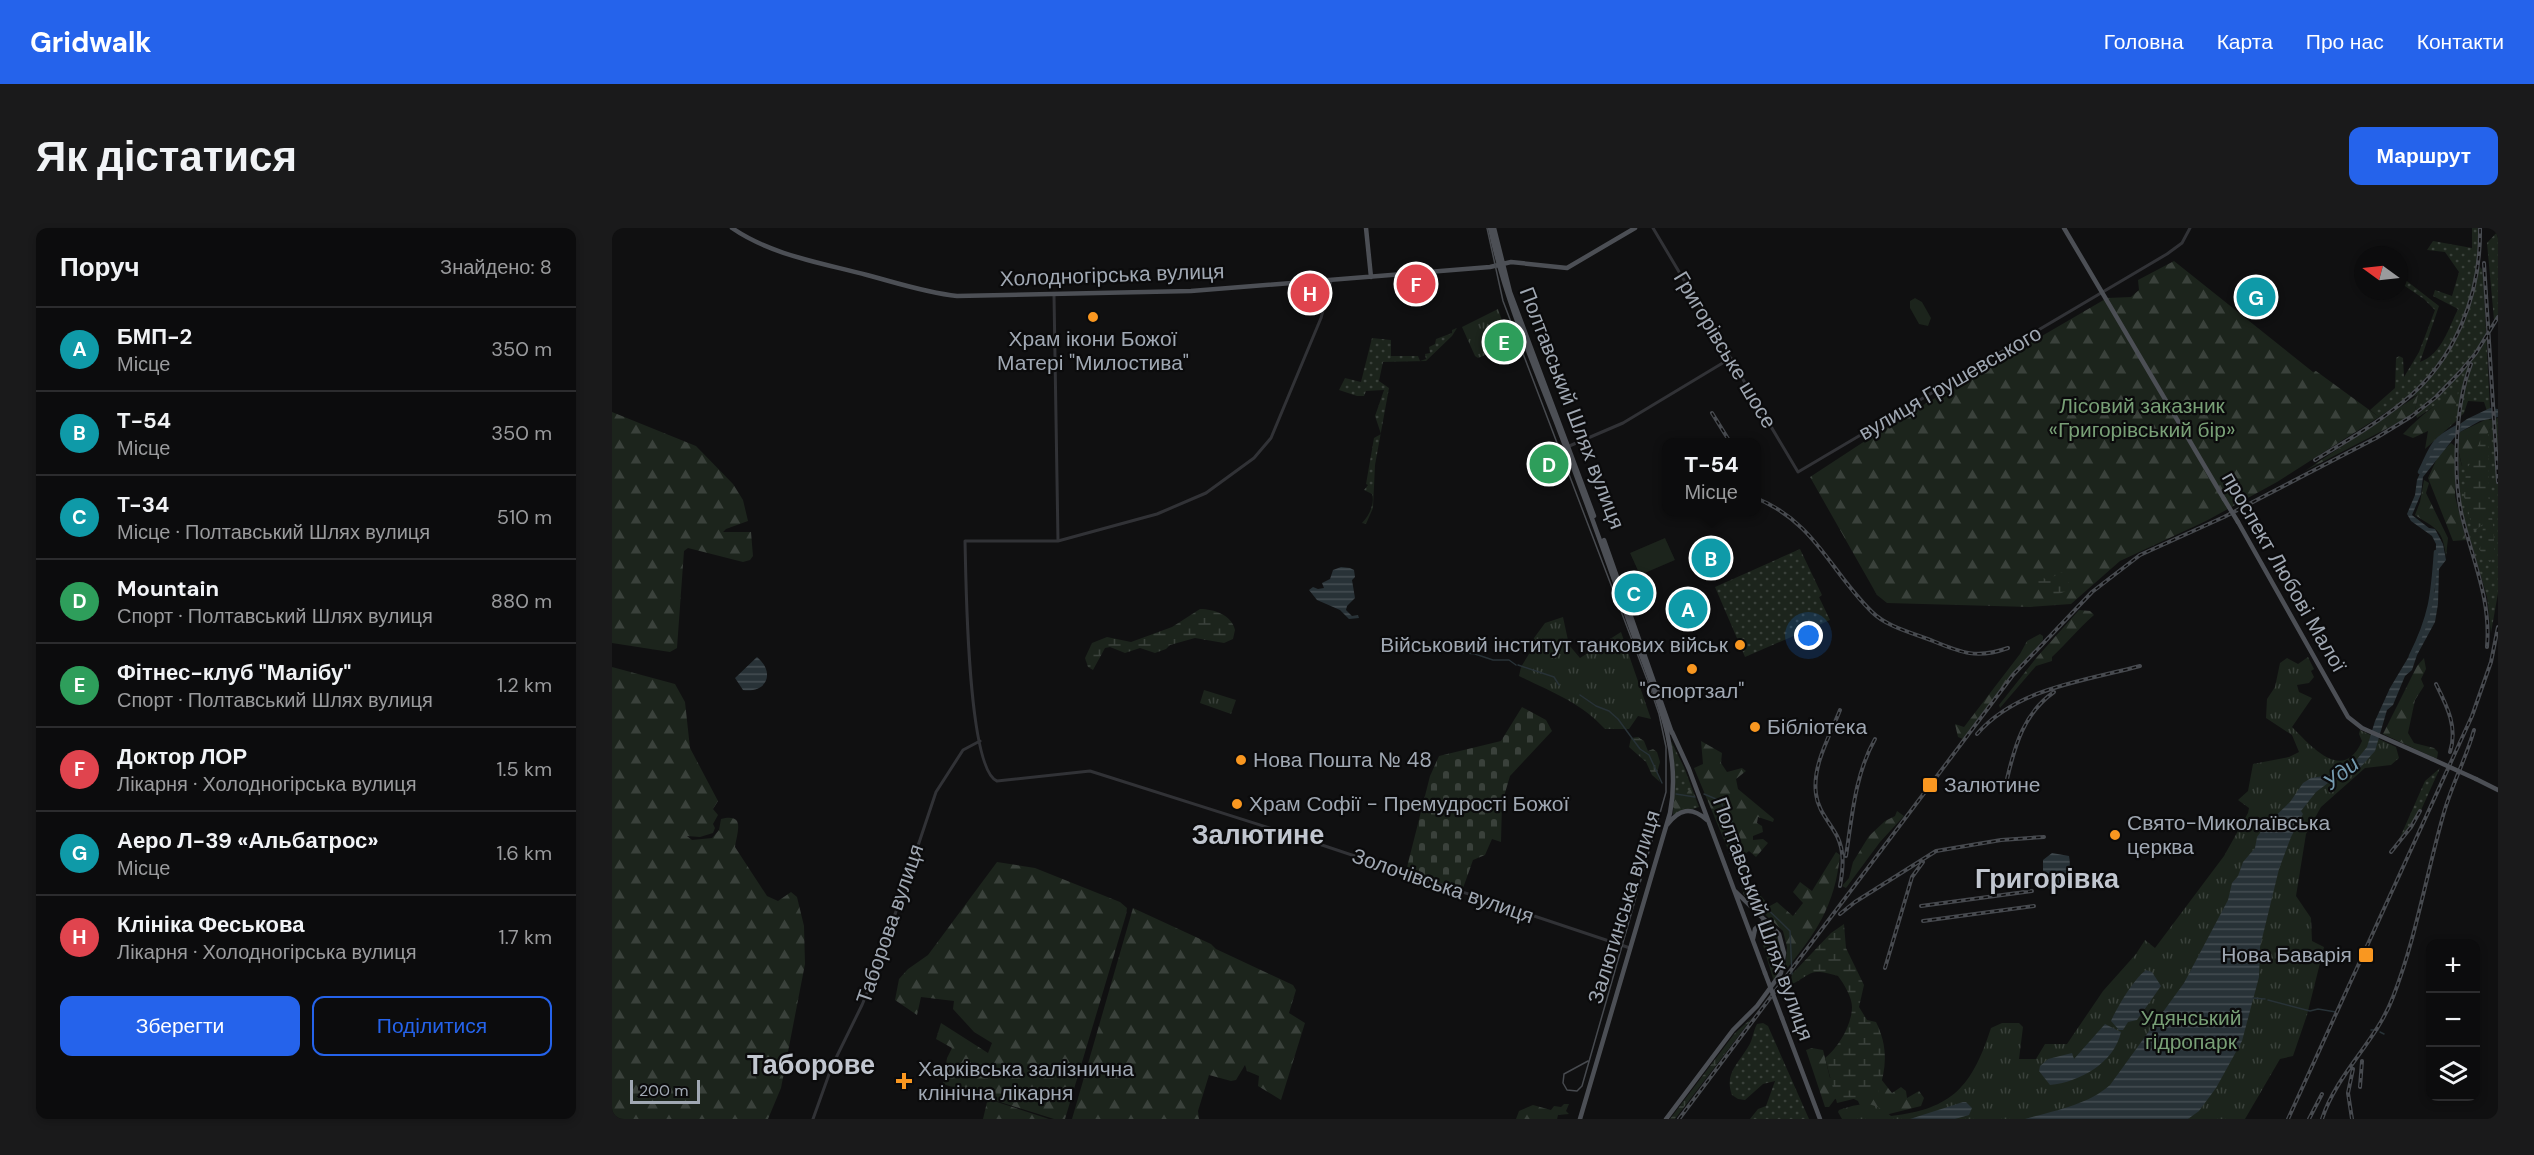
<!DOCTYPE html>
<html lang="uk">
<meta charset="utf-8">
<style>
body{margin:0;font-family:"DM Sans",sans-serif;background:#1a1a1b;color:#f1f3f6}
.controls{position:absolute;right:18px;bottom:18px;display:grid;overflow:hidden;border-radius:12px;box-shadow:0 3px 9px #0003}
.controls button{width:54px;height:54px;display:grid;place-items:center;padding:0;border:0;border-bottom:2px solid #2c2c2e;background:#0c0c0d;color:#f1f3f6;font:30px sans-serif}
.compass{position:absolute;left:1742px;top:18px;width:54px;height:54px;border-radius:50%;background:#0c0c0d;box-shadow:0 3px 9px #0003;rotate:285deg}
.scale{position:absolute;left:18px;bottom:15px;width:70px;box-sizing:border-box;padding-left:6px;border:3px solid #a0a8b3;border-top:0;font-size:16px;line-height:21px;white-space:nowrap;color:#a0a8b3;-webkit-text-stroke:4px #0b0b0c;paint-order:stroke}
.you{position:absolute;left:1197px;top:408px;width:21px;height:21px;margin:-15px;border:4px solid #fff;border-radius:50%;background:#1a73e8;box-shadow:0 0 0 9px #1a73e833}
.badge{display:grid;place-items:center;width:39px;height:39px;border-radius:50%;background:#2563eb;color:#fff;font-size:20px;font-weight:700}
.pin{position:absolute;translate:-50% -50%;border:3px solid #fff;box-shadow:0 2px 6px #0006}
.popup{position:absolute;left:1050px;top:210px;width:99px;height:78px;box-sizing:border-box;display:grid;place-content:center;border-radius:12px;background:#0c0c0d;filter:drop-shadow(0 2px 4px #0005);font-size:20px;white-space:nowrap;color:#9a9b9d}
.popup b{font-size:22px;color:#f1f3f6}
.popup::after{content:'';position:absolute;left:50%;top:100%;margin-left:-12px;border:12px solid transparent;border-top-color:#0c0c0d}
.list{margin:0;padding:0;list-style:none}
h2{display:flex;justify-content:space-between;align-items:center;height:78px;margin:0;padding:0 24px;font-size:26px}
h2 small{font-size:20px;font-weight:400;color:#9a9b9d}
.list li{display:grid;grid-template-columns:39px 1fr auto;gap:18px;align-items:center;box-sizing:border-box;height:84px;padding:0 24px;border-top:2px solid #2c2c2e}
.list b{display:block;font-size:22px;white-space:nowrap}
.list p{margin:0;font-size:20px;white-space:nowrap;color:#9a9b9d}
.list em{font-size:20px;font-style:normal;color:#9a9b9d}
.actions{display:flex;gap:12px;padding:18px 24px}
.actions a{flex:1;padding:14px 0;border:2px solid #2563eb;border-radius:12px;text-align:center;font-size:21px;color:#2563eb}
.actions .main{background:#2563eb;color:#fff}
.icon{flex:none;width:33px;height:33px;fill:none;stroke:currentColor;stroke-width:2;stroke-linecap:round;stroke-linejoin:round}
.map{position:relative;flex:none;width:1886px;height:891px;overflow:hidden;border-radius:12px}
header{display:flex;align-items:center;gap:36px;box-sizing:border-box;height:84px;padding:0 30px;background:#2563eb;color:#fff}
header strong{font-size:28px}
nav{display:flex;gap:33px;margin-inline-start:auto;font-size:21px}
.intro{display:flex;align-items:center;justify-content:space-between;box-sizing:border-box;height:144px;padding:0 36px}
h1{margin:0;font-size:42px}
.button{padding:15px 27px;border-radius:12px;background:#2563eb;color:#fff;font-size:21px;font-weight:700}
main{display:flex;gap:36px;padding:0 36px}
aside{flex:1;background:#0c0c0d;border-radius:12px;box-shadow:0 3px 9px #0003}
.map>svg:first-child{display:block}
.grass{fill:url(#grass-dots)}
.forest{fill:url(#forest-firs)}
.wetland{fill:url(#wetland-marsh)}
.cemetery{fill:url(#cemetery-stones)}
.park{fill:url(#park-tufts)}
.garden{fill:#1c241c}
.water{fill:url(#water-rules)}
.lines{fill:none;stroke-linecap:round;stroke-linejoin:round}
.stream{stroke:#283237;stroke-width:1.5}
.river{stroke:#283237;stroke-width:4.5}
.minor{stroke:#313236;stroke-width:3}
.major{stroke:#4c4f55;stroke-width:4.5}
.tram{stroke:#474a4f;stroke-width:1.5}
.rail-casing{stroke:#474a4f;stroke-width:4}
.rail{stroke:#0b0b0c;stroke-width:1.5;stroke-dasharray:4.5;stroke-linecap:butt}
.major-bridge{stroke:#4c4f55;stroke-width:4.5}
.poi-dot{fill:#f99720;stroke:#0b0b0c;stroke-width:2}
.labels{text-anchor:middle;dominant-baseline:central;stroke-width:4.5;stroke-linejoin:round;paint-order:stroke}
.street-label{font-size:21px;fill:#a0a8b3;stroke:#0b0b0c}
.poi-label{font-size:21px;fill:#a0a8b3;stroke:#0b0b0c;text-anchor:start}
.park-label{font-size:21px;fill:#789f76;stroke:#0b0b0c}
.water-label{font-size:22px;font-style:italic;fill:#759bb0;stroke:#0b0b0c}
.district-label{font-size:27px;font-weight:bold;fill:#c1c6cf;stroke:#0b0b0c}
</style>
<header>
<strong>Gridwalk</strong>
<nav><a>Головна</a><a>Карта</a><a>Про нас</a><a>Контакти</a></nav>
</header>
<div class="intro"><h1>Як дістатися</h1><a class="button">Маршрут</a></div>
<main>
<aside>
<h2>Поруч<small>Знайдено: 8</small></h2>
<ul class="list">
<li><span class="badge" style="background:#0f9aa8">A</span><div><b>БМП-2</b><p>Місце</p></div><em>350 m</em></li>
<li><span class="badge" style="background:#0f9aa8">B</span><div><b>Т-54</b><p>Місце</p></div><em>350 m</em></li>
<li><span class="badge" style="background:#0f9aa8">C</span><div><b>T-34</b><p>Місце · Полтавський Шлях вулиця</p></div><em>510 m</em></li>
<li><span class="badge" style="background:#2e9e5b">D</span><div><b>Mountain</b><p>Спорт · Полтавський Шлях вулиця</p></div><em>880 m</em></li>
<li><span class="badge" style="background:#2e9e5b">E</span><div><b>Фітнес-клуб &quot;Малібу&quot;</b><p>Спорт · Полтавський Шлях вулиця</p></div><em>1.2 km</em></li>
<li><span class="badge" style="background:#e0444e">F</span><div><b>Доктор ЛОР</b><p>Лікарня · Холодногірська вулиця</p></div><em>1.5 km</em></li>
<li><span class="badge" style="background:#0f9aa8">G</span><div><b>Аеро Л-39 «Альбатрос»</b><p>Місце</p></div><em>1.6 km</em></li>
<li><span class="badge" style="background:#e0444e">H</span><div><b>Клініка Феськова</b><p>Лікарня · Холодногірська вулиця</p></div><em>1.7 km</em></li>
</ul>
<div class="actions"><a class="main">Зберегти</a><a>Поділитися</a></div>
</aside>
<div class="map">
<svg width="1886" height="891" viewBox="0 0 1886 891">
<defs>
<pattern id="grass-dots" width="8" height="8" patternUnits="userSpaceOnUse" patternTransform="scale(1.5)"><rect width="8" height="8" fill="#1c241c"/><path d="M2 2h.1M6 6h.1" fill="none" stroke="#3a413b" stroke-width="1.8" stroke-linecap="round"/></pattern>
<pattern id="forest-firs" width="22" height="20" patternUnits="userSpaceOnUse" patternTransform="scale(1.5)"><rect width="22" height="20" fill="#1c241c"/><path d="M5 1l3.5 6h-7zM16 11l3.5 6h-7z" fill="#3a413b"/></pattern>
<pattern id="wetland-marsh" width="20" height="14" patternUnits="userSpaceOnUse" patternTransform="scale(1.5)"><rect width="20" height="14" fill="#1c241c"/><path d="M1 5h8M5 5V1M11 12h8M15 12V8" fill="none" stroke="#3a413b"/></pattern>
<pattern id="cemetery-stones" width="16" height="16" patternUnits="userSpaceOnUse" patternTransform="scale(1.5)"><rect width="16" height="16" fill="#1c241c"/><path d="M2 7V4a2 2 0 0 1 4 0v3zM10 15v-3a2 2 0 0 1 4 0v3z" fill="#3a413b"/></pattern>
<pattern id="park-tufts" width="24" height="20" patternUnits="userSpaceOnUse" patternTransform="scale(1.5)"><rect width="24" height="20" fill="#1c241c"/><path d="M3 7l-1-3M5 7V3M7 7l1-3M15 17l-1-3M17 17v-4M19 17l1-3" fill="none" stroke="#3a413b"/></pattern>
<pattern id="water-rules" width="6" height="5" patternUnits="userSpaceOnUse" patternTransform="scale(1.5)"><rect width="6" height="5" fill="#283237"/><path d="M0 2.5h6" fill="none" stroke="#444d52"/></pattern>
</defs>
<rect width="100%" height="100%" fill="#101011"/>
<path class="grass" d="M1860,0H1867L1865,36L1870,41L1871,47L1878,180L1875,183L1872,174L1856,173L1852,185L1842,195V162L1834,170L1805,190L1803,183L1806,167L1793,171L1767,189L1758,182L1783,160L1784,130L1787,128L1791,130L1792,149L1807,124L1823,82L1812,71L1787,54V47L1827,78L1808,134C1830,126 1837,99 1846,81L1821,68L1823,62L1840,68L1847,44L1833,24L1815,22L1821,13L1860,20Z
M1886,3V86L1882,92L1875,15Z
M845,100L840,108L814,133L771,134L767,153L777,160L763,237L761,280L754,296L750,295C757,288 763,276 760,266L752,262L756,257L754,256L762,210L769,206L763,188L772,162L754,163L752,168H745L727,162L733,150L749,154L760,110L779,112V128H806L808,133L814,131L813,126L818,125L817,119L823,116L824,111L840,105V102Z
M1886,190V365L1879,405L1875,369L1848,276L1846,223L1850,238L1878,201L1877,192Z
M1188,321L1210,367L1207,369L1218,392L1133,429L1103,359Z
M1059,513L1072,539L1087,579L1061,587L1063,543Z
M1828,540L1801,600L1786,614L1813,553Z
M1151,795L1156,798L1197,891H1138L1146,881L1154,878L1163,853L1151,856L1133,872L1126,871L1120,867C1112,846 1126,836 1136,819C1141,812 1141,803 1145,796Z"/>
<path class="forest" d="M1562,33L1701,144L1704,143L1767,189L1665,254L1594,293L1508,333L1459,376L1418,379L1275,375L1265,367L1198,249L1282,194L1495,70L1519,69L1527,62L1526,52Z
M1847,155L1842,195L1813,221L1816,203L1801,210L1791,206C1808,187 1830,174 1847,155Z
M1806,167L1803,183L1795,190L1693,243Z
M0,184L84,218L121,256L131,272L136,293L114,301L111,304H139L141,328L138,332L131,334L76,320L72,323L65,420L58,424L0,415Z
M1877,190L1879,198C1875,209 1860,234 1850,238L1846,220L1848,204Z
M1839,215L1843,218V268L1854,312L1841,313L1816,250L1826,228Z
M1812,252L1817,255L1814,265L1836,310L1834,329C1831,301 1824,301 1803,287L1808,274Z
M1467,382L1478,383L1482,387C1466,401 1455,415 1440,429V433L1424,438L1388,480L1387,477L1425,429Z
M1428,406L1431,408V412L1351,511L1346,509L1343,496L1352,499L1408,426L1415,413Z
M1812,430L1814,441L1809,451L1812,458L1803,472L1796,505L1802,515L1822,520L1826,524L1825,531L1771,506L1805,438Z
M0,439L63,456L73,474L78,520L106,573L101,581L106,587L101,596L103,600L101,605L88,609L75,608L80,612L100,610L107,602L109,591C134,585 125,604 123,619L155,668L166,673L179,664L185,669L192,698L193,736L169,860L156,891H0Z
M1089,513L1110,525L1109,535L1115,544L1130,540L1134,543L1124,551L1126,561L1162,591L1161,594L1146,589L1145,595L1150,598L1151,604L1141,608V612L1151,611L1156,615L1144,629L1137,623L1130,628L1141,647L1134,650L1136,654H1138C1142,665 1153,668 1156,679L1165,674L1181,688L1191,675L1181,664L1188,654L1200,663L1224,624L1228,627C1223,678 1204,705 1173,743L1175,719L1171,703L1132,667L1125,643L1082,540L1091,536Z
M1069,562H1079L1084,577L1064,582L1061,579L1063,564Z
M1285,583L1292,588L1268,614L1234,660L1230,658L1237,650L1241,634L1257,608L1273,593L1283,588Z
M385,634L423,640L508,674L515,680L514,687L453,891H442L331,856L335,830L340,820L324,811L329,795L376,825L380,815L362,804L341,781L342,773L309,769L305,787L283,772L287,751L296,741L316,727Z
M521,680L599,716L604,721L681,757L684,762L677,785L693,795L669,872L646,858L647,848L635,843L633,837L624,852L619,853L597,847L586,883L587,891H460Z
M1157,699C1175,710 1172,739 1162,754L1147,704L1149,700Z
M1200,820L1211,822L1218,850L1269,851L1280,865L1289,859L1294,863L1295,870L1307,863L1312,870L1309,878L1273,887L1250,882L1246,873L1238,869L1223,871L1217,879H1213L1194,822Z
M381,872L385,874L437,891H371L375,874Z
M952,876H957L954,883L957,886L946,887L945,891H904L907,883L921,877L939,882L942,878L949,879Z"/>
<path class="wetland" d="M1876,205L1877,265L1882,305V323L1878,335L1867,321L1870,316L1871,296L1864,302H1860L1855,275L1852,269L1854,244L1868,213Z
M1450,344L1458,357L1454,363L1440,369L1424,357L1425,346L1435,352Z
M588,381C602,381 620,387 623,402L621,411L612,415L583,410L558,417L554,421L543,425L528,420L513,425L498,419L493,420L481,442L476,439L473,430L480,415L495,409L519,414L560,399Z
M1026,509L1032,513L1036,523L1041,521L1045,524L1048,534L1045,545L1048,554L1040,547L1034,534L1017,519L1019,510Z
M1232,696L1234,720L1252,757L1247,779L1255,792L1264,794C1276,818 1275,840 1266,865L1225,875L1213,830C1227,819 1240,796 1240,779C1240,769 1232,756 1226,748C1196,739 1201,746 1178,757L1180,746L1219,705Z
M1141,789L1063,891H1058L1123,805Z"/>
<path class="cemetery" d="M910,479L934,492L940,503L898,548L890,575L889,614L880,611L873,627L861,632L850,663L794,643L818,548L827,528L889,513Z"/>
<path class="park" d="M886,81L895,106L893,112L880,116L881,124L866,130L863,128L850,99Z
M951,389L957,417L968,430L1009,404L1039,491L1026,488L1017,501H993C970,475 938,463 907,448L909,439L920,421L922,410L933,395Z
M1696,429L1702,441L1699,443L1702,449L1697,455L1685,457L1687,464L1700,470L1680,499C1699,518 1731,556 1750,513L1747,506L1748,502L1784,519L1787,530L1779,537L1753,540L1709,579L1694,606L1684,668L1699,690L1700,713L1712,719L1695,787L1681,828L1668,831L1633,891H1230L1226,884L1227,882C1249,875 1261,872 1279,888C1341,881 1360,858 1379,800L1390,795H1407L1411,799L1407,831H1424L1433,816H1455L1491,763L1524,726L1533,712L1543,720L1612,628L1636,585L1637,580L1626,572L1636,563L1641,536L1677,529L1687,524L1680,507L1654,490L1655,471L1663,459L1668,435L1675,430L1686,436Z
M592,462L624,472L619,486L588,475Z"/>
<path class="garden" d="M1303,70L1310,74L1319,90L1316,98L1307,96L1298,80V73Z
M1053,310L1063,332L1028,347L1018,325Z"/>
<path class="water" d="M1878,180L1886,181V189L1868,193L1848,204L1842,210L1811,249L1809,266L1800,287L1817,300L1823,301L1831,316L1834,332L1827,341L1826,376L1823,394L1805,427L1800,442L1793,448L1781,477L1775,482L1763,523L1747,541L1716,555L1704,564L1689,583L1691,586L1679,609L1667,641L1648,719L1647,749L1630,813L1604,860L1587,883L1576,891H1413C1441,883 1476,877 1498,857L1572,755L1616,672L1620,655L1626,648L1631,634L1643,620L1645,609L1653,598L1678,574L1691,555L1699,550L1718,547L1741,536L1755,519L1763,493L1778,460L1809,408L1823,362L1824,316L1820,308L1799,293L1795,286L1803,267L1805,252L1822,214L1855,191Z
M729,339L738,340L742,342L743,349L740,352L743,370L735,378L734,382L740,388L746,387L747,390L737,391L728,382L705,372L697,362L701,359L706,361L712,360L710,355L718,351L721,342Z
M145,429C163,444 156,465 131,462L123,450Z
M1440,625L1457,628C1460,642 1455,659 1441,664C1430,658 1431,643 1431,632Z
M1534,742L1540,744L1549,758L1525,792L1516,794L1511,802H1507L1499,793C1506,778 1521,752 1534,742Z
M1493,796L1509,804C1502,835 1468,854 1438,857L1427,843L1428,838L1436,831L1460,825L1462,831Z
M1351,874H1354L1360,880L1357,887L1343,891H1298Z"/>
<g class="lines">
<path class="stream" d="M806,419L863,426L881,432H897L904,437
M906,437L942,449L947,457
M968,467L984,478L997,483L1006,491L1028,521L1037,527L1050,555
M1064,566L1083,569
M1092,566L1109,573L1114,589L1120,593L1116,604L1121,609L1118,618L1121,621L1139,665L1178,703L1180,746
M1641,770L1653,771
M1656,772L1698,783L1706,781L1724,784
M1759,802H1763
M1765,802H1766
M1768,804L1772,806"/>
<path class="river" d="M1808,244C1821,217 1819,213 1847,198
M1799,428C1819,388 1821,368 1824,324"/>
<path class="minor" d="M1041,0L1186,244L1555,26L1570,15L1578,0
M719,53L709,90L659,210L642,230L594,265L545,286L446,313H353C354,348 355,541 385,553L478,543L683,608L1018,720
M442,67L446,313
M955,219L1011,195L1119,130
M201,891L220,838L250,777L264,743L324,564L351,522L368,513"/>
<path class="major" d="M120,0C159,27 210,35 255,47C285,55 315,65 345,68L579,63L878,39L899,34L955,40L1023,0
M754,0L759,49
M878,0C892,67 919,130 944,194C970,262 995,331 1019,400C1040,459 1071,520 1058,585L968,891
M882,0L898,64L982,288
M1452,0L1612,271
M1626,294L1736,489L1750,500L1820,531
M992,312L1060,505
M1060,504L1077,541L1153,745
M1864,551L1886,562
M1055,597C1067,581 1079,578 1095,592
M1141,711L1143,701L1153,692
M1170,790L1208,891
M1054,891L1121,802L1145,778L1169,745L1172,725L1167,706L1123,663"/>
<path class="tram" d="M875,0L891,73L1036,454L1047,486L1054,519V564L970,858L965,863L955,862L951,855L952,846L976,833"/>
<g class="rail-casing">
<path id="rail" d="M1872,35L1886,254
M1859,136C1843,177 1840,250 1851,292C1862,336 1879,373 1875,419
M1100,185L1118,214
M1703,232C1733,214 1764,196 1791,174C1844,132 1869,66 1868,0
M1144,270C1204,295 1217,342 1260,384C1275,399 1301,405 1321,413C1350,425 1365,431 1396,420
M1824,456C1835,478 1846,499 1838,524
M1365,506C1405,460 1472,453 1528,438
M1395,551C1403,517 1412,485 1442,464
M1779,624L1799,599L1808,583
M1234,628C1240,589 1243,546 1263,511
M1228,658C1231,641 1233,624 1225,608C1217,593 1206,583 1204,566C1200,537 1218,508 1228,482
M1309,678L1420,663
M1228,686L1243,674L1324,623L1389,612L1432,609
M1311,693L1422,678
M1273,740L1300,649L1311,634
M1748,859L1750,833
M1067,891L1401,447L1480,364L1528,327L1612,289L1764,210L1800,188L1824,169L1849,143L1864,125L1886,89
M1676,891L1860,488L1879,434L1886,399
M1697,891L1710,866
M1710,891C1725,845 1764,814 1781,769C1804,710 1814,648 1831,588C1839,558 1854,531 1862,502
M1740,891L1736,865L1741,841"/>
</g>
<use href="#rail" class="rail"/>
<path class="major-bridge" d="M1612,271L1626,294
M1820,531L1864,551
M1153,745L1170,790"/>
</g>
<g class="poi-dot">
<circle cx="481" cy="89" r="6"/>
<circle cx="1128" cy="417" r="6"/>
<circle cx="1080" cy="441" r="6"/>
<circle cx="1143" cy="499" r="6"/>
<circle cx="629" cy="532" r="6"/>
<rect x="1310" y="549" width="16" height="16" rx="3"/>
<circle cx="625" cy="576" r="6"/>
<circle cx="1503" cy="607" r="6"/>
<rect x="1746" y="719" width="16" height="16" rx="3"/>
<path d="M289 844h6v6h6v6h-6v6h-6v-6h-6v-6h6z"/>
</g>
<g class="labels">
<g class="street-label">
<text transform="translate(500 47) rotate(-2)">Холодногірська вулиця</text>
<text transform="translate(1113 122) rotate(59)">Григорівське шосе</text>
<text transform="translate(1338 155) rotate(-30)">вулиця Грушевського</text>
<text transform="translate(960 180) rotate(69)">Полтавський Шлях вулиця</text>
<text transform="translate(1672 344) rotate(60)">проспект Любові Малої</text>
<text transform="translate(831 658) rotate(19)">Золочівська вулиця</text>
<text transform="translate(1012 679) rotate(-73)">Залютинська вулиця</text>
<text transform="translate(1151 691) rotate(70)">Полтавський Шлях вулиця</text>
<text transform="translate(278 696) rotate(-71)">Таборова вулиця</text>
</g>
<g class="poi-label">
<text x="481" y="111" text-anchor="middle">Храм ікони Божої<tspan x="481" dy="24">Матері "Милостива"</tspan></text>
<text x="1116" y="417" text-anchor="end">Військовий інститут танкових військ</text>
<text x="1080" y="463" text-anchor="middle">"Спортзал"</text>
<text x="1155" y="499">Бібліотека</text>
<text x="641" y="532">Нова Пошта № 48</text>
<text x="1332" y="557">Залютине</text>
<text x="637" y="576">Храм Софії - Премудрості Божої</text>
<text x="1515" y="595">Свято-Миколаївська<tspan x="1515" dy="24">церква</tspan></text>
<text x="1740" y="727" text-anchor="end">Нова Баварія</text>
<text x="306" y="841">Харківська залізнична<tspan x="306" dy="24">клінічна лікарня</tspan></text>
</g>
<g class="park-label">
<text x="1530" y="178">Лісовий заказник<tspan x="1530" dy="24">«Григорівський бір»</tspan></text>
<text x="1579" y="790">Удянський<tspan x="1579" dy="24">гідропарк</tspan></text>
</g>
<g class="water-label">
<text transform="translate(1729 545) rotate(-39)">Уди</text>
</g>
<g class="district-label">
<text x="646" y="606">Залютине</text>
<text x="1435" y="650">Григорівка</text>
<text x="199" y="836">Таборове</text>
</g>
</g>
</svg>
<div class="controls">
<button>+</button>
<button>−</button>
<button><svg class="icon" aria-label="layers" viewBox="0 0 24 24"><path d="M12 4l9 5-9 5-9-5zM3 14l9 5 9-5"/></svg></button>
</div>
<svg class="compass" viewBox="-18 -18 36 36"><path d="M0-13l5 13h-10z" fill="#e53935"/><path d="M0 13l5-13h-10z" fill="#9a9b9d"/></svg>
<div class="scale">200 m</div>
<div class="you"></div>
<div class="pin badge" style="left:1076px;top:381px;background:#0f9aa8">A</div>
<div class="pin badge" style="left:1099px;top:330px;background:#0f9aa8">B</div>
<div class="popup"><b>Т-54</b>Місце</div>
<div class="pin badge" style="left:1022px;top:365px;background:#0f9aa8">C</div>
<div class="pin badge" style="left:937px;top:236px;background:#2e9e5b">D</div>
<div class="pin badge" style="left:892px;top:114px;background:#2e9e5b">E</div>
<div class="pin badge" style="left:804px;top:56px;background:#e0444e">F</div>
<div class="pin badge" style="left:1644px;top:69px;background:#0f9aa8">G</div>
<div class="pin badge" style="left:698px;top:65px;background:#e0444e">H</div>
</div>
</main>
